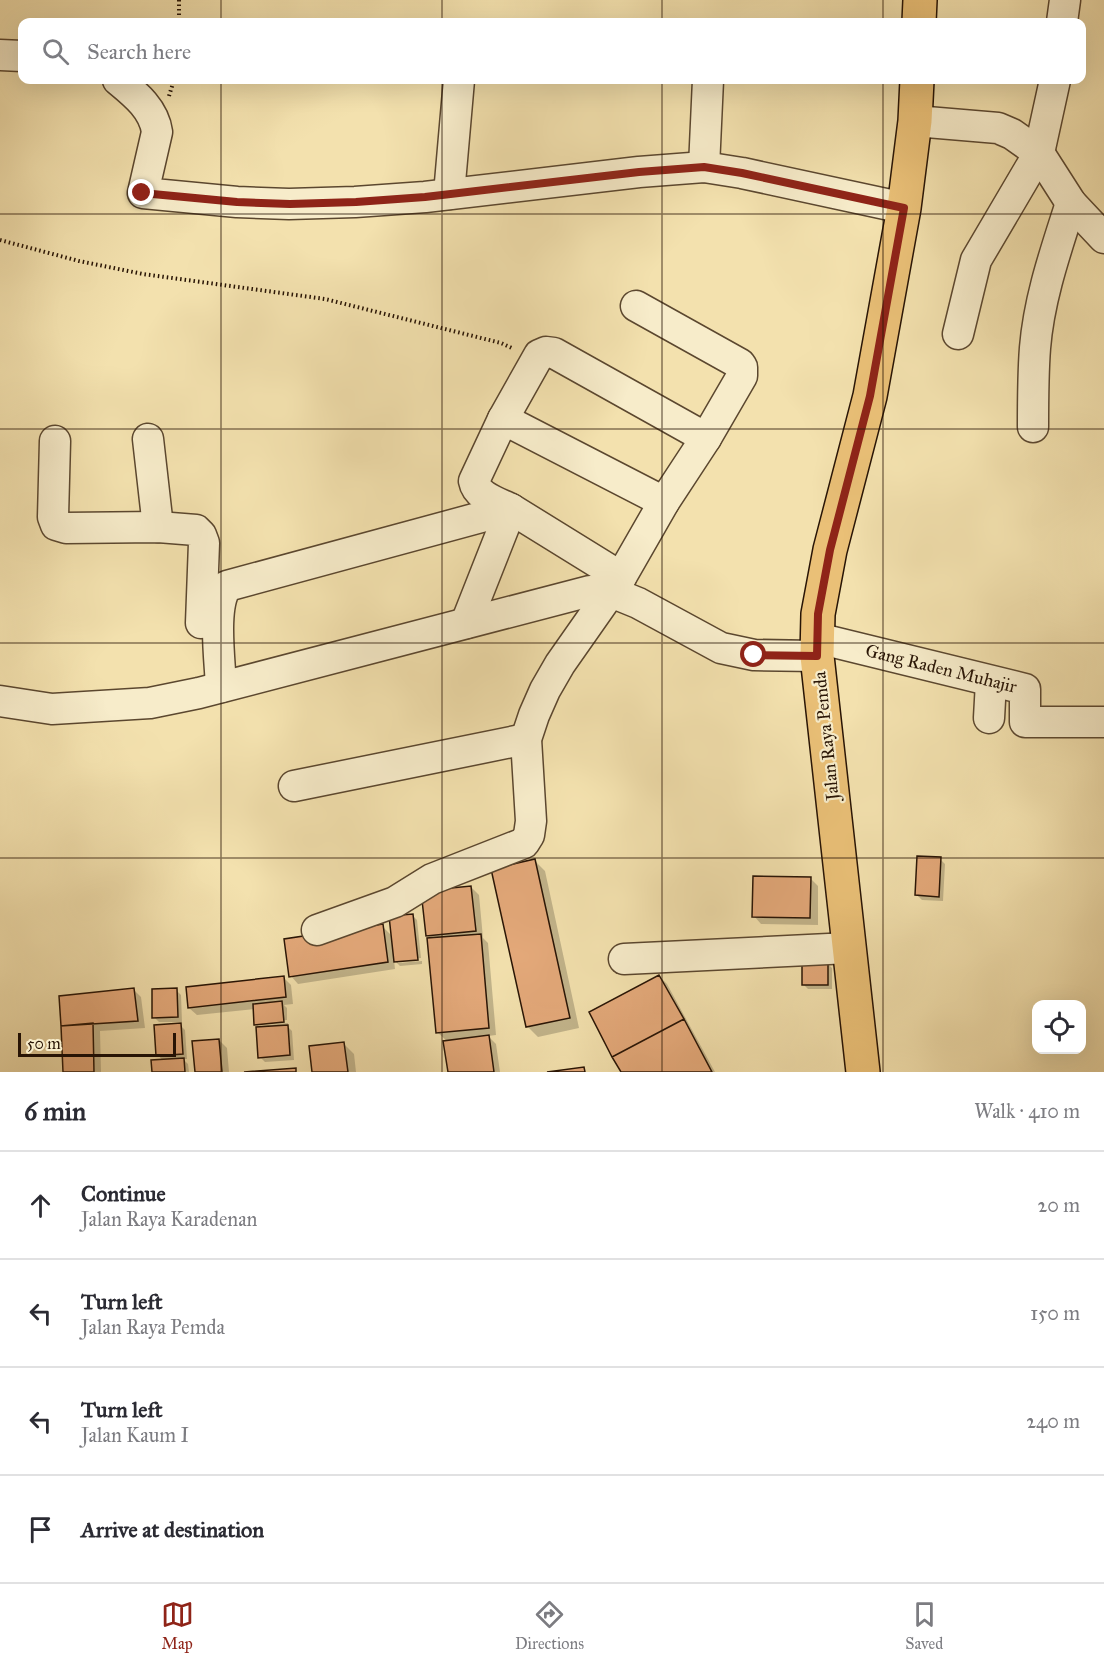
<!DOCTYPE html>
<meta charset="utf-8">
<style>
body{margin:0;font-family:"IM FELL Great Primer",serif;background:#f7f7f7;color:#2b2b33}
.controls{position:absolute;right:18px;bottom:18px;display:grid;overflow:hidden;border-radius:12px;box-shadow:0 6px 24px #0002}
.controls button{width:54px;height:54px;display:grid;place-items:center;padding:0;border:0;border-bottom:2px solid #e1e1e2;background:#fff;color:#2b2b33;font:30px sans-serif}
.scale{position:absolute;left:18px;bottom:15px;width:158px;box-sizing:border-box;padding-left:6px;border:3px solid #281405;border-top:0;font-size:16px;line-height:21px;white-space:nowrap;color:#281405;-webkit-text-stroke:4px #f7ecca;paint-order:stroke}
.stop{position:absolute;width:18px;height:18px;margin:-14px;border:4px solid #8f2418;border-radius:50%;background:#fff}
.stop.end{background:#8f2418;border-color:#fff;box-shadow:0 2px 6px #0008}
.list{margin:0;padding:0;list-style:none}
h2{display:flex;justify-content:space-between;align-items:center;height:78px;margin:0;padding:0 24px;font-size:26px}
h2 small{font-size:20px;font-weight:400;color:#7c7c81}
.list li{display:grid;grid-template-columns:39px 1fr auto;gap:18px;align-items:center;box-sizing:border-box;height:108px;padding:0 24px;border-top:2px solid #e1e1e2}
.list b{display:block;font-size:22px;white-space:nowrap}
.list p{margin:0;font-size:20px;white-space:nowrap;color:#7c7c81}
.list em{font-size:20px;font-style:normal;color:#7c7c81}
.icon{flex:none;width:33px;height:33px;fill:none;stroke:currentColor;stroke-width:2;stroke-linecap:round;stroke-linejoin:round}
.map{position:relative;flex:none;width:1104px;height:1072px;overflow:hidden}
.search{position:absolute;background:#fff;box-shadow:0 6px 24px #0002;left:18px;right:18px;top:18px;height:66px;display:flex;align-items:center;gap:15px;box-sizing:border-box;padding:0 21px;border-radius:12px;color:#7c7c81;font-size:22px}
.sheet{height:510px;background:#fff}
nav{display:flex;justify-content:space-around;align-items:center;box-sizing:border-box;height:84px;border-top:2px solid #e1e1e2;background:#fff;font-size:16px;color:#7c7c81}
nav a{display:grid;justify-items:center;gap:3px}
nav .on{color:#8f2418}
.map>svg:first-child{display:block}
.shadow{fill:#0003}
.building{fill:#e4a97a;stroke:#281405;stroke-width:1.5}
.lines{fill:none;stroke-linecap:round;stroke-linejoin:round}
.minor-casing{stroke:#5b472f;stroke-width:33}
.major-casing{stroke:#281405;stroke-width:36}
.path{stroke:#281405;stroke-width:4;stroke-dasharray:1.5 3;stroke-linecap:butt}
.minor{stroke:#f7ecca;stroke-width:30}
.major{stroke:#eac077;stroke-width:33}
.route{stroke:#8f2418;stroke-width:8}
.grid{fill:none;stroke:#281405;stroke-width:1.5;stroke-opacity:0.55}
.labels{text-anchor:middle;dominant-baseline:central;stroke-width:4.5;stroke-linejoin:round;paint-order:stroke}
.street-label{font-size:18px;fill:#281405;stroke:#f7ecca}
</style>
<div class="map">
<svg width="1104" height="1072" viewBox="0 0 1104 1072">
<rect width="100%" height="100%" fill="#f3e1ae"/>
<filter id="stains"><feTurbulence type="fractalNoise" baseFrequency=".00333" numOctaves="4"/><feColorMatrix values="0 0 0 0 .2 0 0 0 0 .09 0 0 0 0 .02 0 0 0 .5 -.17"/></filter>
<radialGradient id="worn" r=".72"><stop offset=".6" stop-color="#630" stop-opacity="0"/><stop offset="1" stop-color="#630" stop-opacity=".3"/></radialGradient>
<path class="shadow" d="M940,859L945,864L943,901L922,900L917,895Z
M535,861L545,871L579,1028L538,1037L527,1026Z
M810,878L818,886V925L761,924L754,916Z
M471,887L479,895L483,938L488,943L496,1035L488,1036L496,1044L500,1072H449L445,1042H448L437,1032L432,940L427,935Z
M412,915L417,920L421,958L398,960V963L422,961V964L400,966L394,960L395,969L298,984L291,976L382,926L393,937Z
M827,963L832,968V989H808L803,984Z
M659,976L667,984L715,1072H622L591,1013Z
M283,977L291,985L293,1004L284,1005L287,1008V1020L258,1023V1026L288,1023V1027L292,1031L294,1060L265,1062L260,1057V1028L256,1024L255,1009L197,1015L189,1008Z
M134,990L141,997L145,1028L100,1031L101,1072H64L60,997Z
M176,990L181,995L182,1022H159L154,1017Z
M180,1025L185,1030L187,1059H183L188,1064L189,1072H154L153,1061H163L158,1055Z
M219,1040L227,1048L229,1072H197L194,1043Z
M344,1044L354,1054L356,1072H313L311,1047Z"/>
<path class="building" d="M917,856L941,857L939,897L915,895Z
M535,859L570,1018L526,1027L491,869Z
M753,876L811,877L810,918L752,917Z
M471,886L476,931L426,936L421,891Z
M413,914L418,960L394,962L389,916Z
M383,924L388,962L289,977L284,939Z
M481,934L489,1028L436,1033L427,938Z
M802,962H828V985H802Z
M659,975L684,1019L612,1057L589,1012Z
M284,976L286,997L188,1008L186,987Z
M134,988L138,1021L61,1026L59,996Z
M177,988L178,1017L152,1018V989Z
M282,1001L284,1022L254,1025L253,1004Z
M684,1019L712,1072H621L612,1057Z
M93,1023L94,1072H63L61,1026Z
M181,1023L183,1054L156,1056L154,1025Z
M288,1025L290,1055L258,1058L256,1027Z
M489,1035L494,1072H448L443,1041Z
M219,1039L222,1072H195L192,1041Z
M344,1042L348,1072H312L309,1046Z
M184,1058L185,1072H152L151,1060Z
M584,1067L585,1072H547Z
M296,1068V1072H244Z"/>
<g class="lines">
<g class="minor-casing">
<g id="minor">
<path d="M1062,22L1065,0"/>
<path d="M0,55L22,56"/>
<path d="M118,80C135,94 154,109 157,132L143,193L237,202L289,204L355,202L425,197L639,172L704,167L742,173L904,208"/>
<path d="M915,121L998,128L1012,134L1039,153L1071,203L1104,238"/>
<path d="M704,167L708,80"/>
<path d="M449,194L459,80"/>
<path d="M958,334L976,260L1039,153L1055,80"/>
<path d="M503,419L664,502"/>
<path d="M1033,427C1033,401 1033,374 1035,348C1039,298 1056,250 1071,203"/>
<path d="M148,439L158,527"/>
<path d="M55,441L53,517L56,525L66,528L158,527L196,530L201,535L204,543L201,623"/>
<path d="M466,623L511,509C497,502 477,497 474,481L503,419L539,355L546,352L554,353L706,438"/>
<path id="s1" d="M817,638L1025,689V722H1104"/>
<path d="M221,687C220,660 212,606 227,586L511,509L621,577"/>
<path d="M0,701L52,709L150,703L199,693L590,591L611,592L638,603L721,648L754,655L817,656"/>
<path d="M989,718L991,682"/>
<path d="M294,786L526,739"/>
<path d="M317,930L395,902L432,879L524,843L529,835L531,821L526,739L534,715L545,690L560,664L621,577L664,502L706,438L742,376V367L740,364L636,306"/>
<path d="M624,959L849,948"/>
</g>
</g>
<g class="major-casing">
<path id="major" d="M919,22L920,0
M863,1072L817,656L818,614L830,550L870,396L904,208L915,121L917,80"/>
</g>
<path class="path" d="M179,0V22
M169,96L174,80
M0,240L79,261L143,274L325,299L501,343L514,349"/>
<use href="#minor" class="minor"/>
<use href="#major" class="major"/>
</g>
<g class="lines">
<path class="route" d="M142,193L237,202L290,204L356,202L425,197L639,172L704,167L742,173L904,208L870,396L830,550L818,614L817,656L754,655"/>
</g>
<path class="grid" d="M221,0V22M442,0V22M662,0V22M883,0V22M221,80V1072M442,80V1072M662,80V1072M883,80V1072M0,214H1104M0,429H1104M0,643H1104M0,858H1104"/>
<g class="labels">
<g class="street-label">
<text stroke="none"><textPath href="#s1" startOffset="128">Gang Raden Muhajir</textPath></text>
<text transform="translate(826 736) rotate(-96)">Jalan Raya Pemda</text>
</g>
</g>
<rect width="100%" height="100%" filter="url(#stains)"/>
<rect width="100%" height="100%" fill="url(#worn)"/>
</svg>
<div class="controls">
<button><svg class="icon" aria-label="locate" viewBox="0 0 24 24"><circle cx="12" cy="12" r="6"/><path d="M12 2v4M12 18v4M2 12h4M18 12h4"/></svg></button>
</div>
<div class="scale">50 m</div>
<div class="stop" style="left:754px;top:655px"></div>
<div class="stop end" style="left:142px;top:193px"></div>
<div class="search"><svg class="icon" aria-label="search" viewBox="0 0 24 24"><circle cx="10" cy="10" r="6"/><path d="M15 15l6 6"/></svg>Search here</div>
</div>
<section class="sheet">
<h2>6 min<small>Walk · 410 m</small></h2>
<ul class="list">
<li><svg class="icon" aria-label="ahead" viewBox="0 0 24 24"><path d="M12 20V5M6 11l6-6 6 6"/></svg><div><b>Continue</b><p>Jalan Raya Karadenan</p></div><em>20 m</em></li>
<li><svg class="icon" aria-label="left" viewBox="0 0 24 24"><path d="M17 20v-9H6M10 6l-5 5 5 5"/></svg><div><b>Turn left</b><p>Jalan Raya Pemda</p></div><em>150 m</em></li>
<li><svg class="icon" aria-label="left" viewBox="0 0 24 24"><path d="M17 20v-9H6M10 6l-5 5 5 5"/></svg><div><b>Turn left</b><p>Jalan Kaum I</p></div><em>240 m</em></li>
<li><svg class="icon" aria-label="arrive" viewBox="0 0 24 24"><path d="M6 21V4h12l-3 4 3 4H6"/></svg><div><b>Arrive at destination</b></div></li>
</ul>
</section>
<nav>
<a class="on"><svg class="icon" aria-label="map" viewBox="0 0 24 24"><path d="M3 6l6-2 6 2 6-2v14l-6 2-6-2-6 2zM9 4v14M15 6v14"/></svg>Map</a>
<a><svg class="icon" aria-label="directions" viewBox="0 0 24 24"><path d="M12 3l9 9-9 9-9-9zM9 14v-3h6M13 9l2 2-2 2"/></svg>Directions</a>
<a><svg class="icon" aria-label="saved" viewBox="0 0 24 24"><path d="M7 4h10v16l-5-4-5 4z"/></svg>Saved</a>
</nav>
